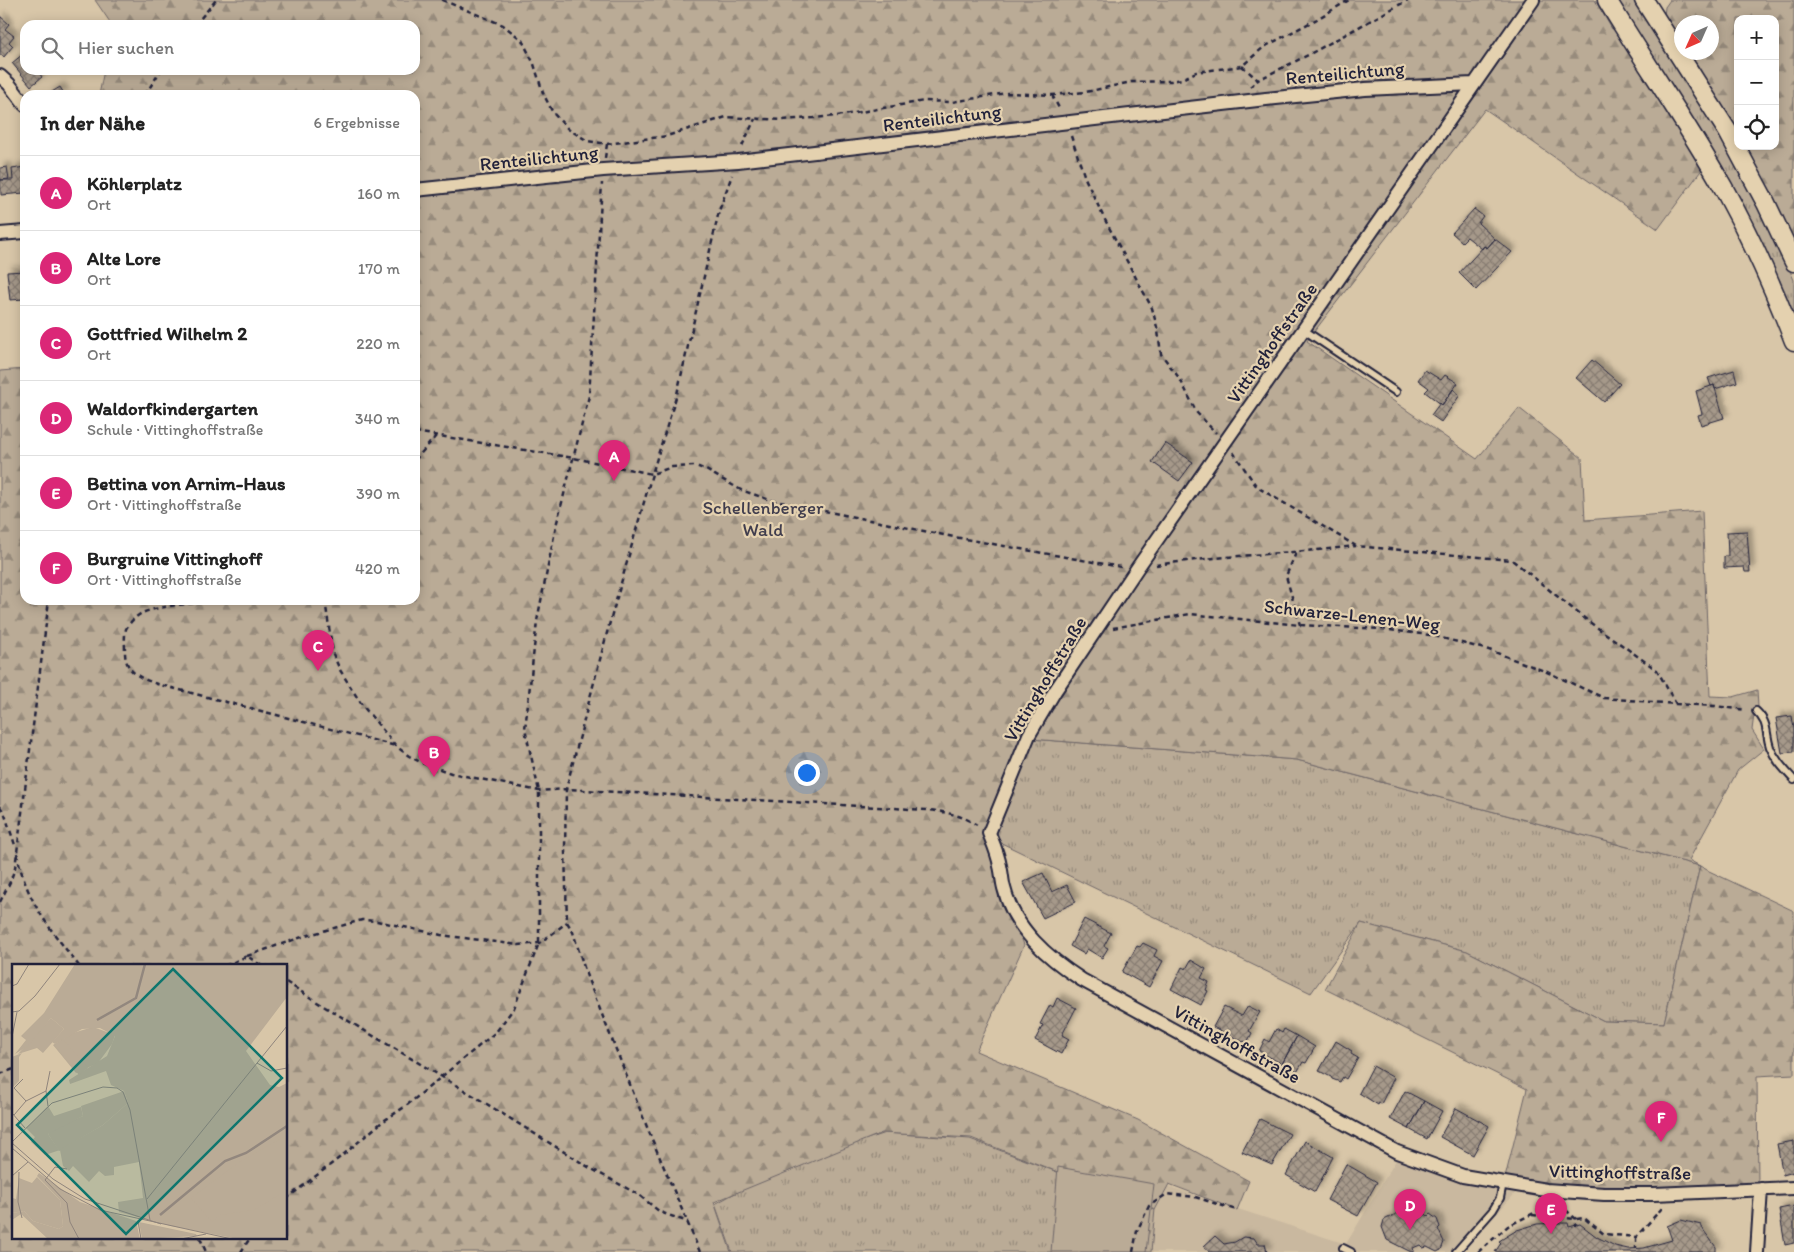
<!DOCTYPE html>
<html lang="de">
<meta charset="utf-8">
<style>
body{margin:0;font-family:Itim,sans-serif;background:#f6f6f6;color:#222}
.controls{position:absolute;right:15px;top:15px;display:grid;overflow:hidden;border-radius:10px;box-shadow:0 2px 12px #0003}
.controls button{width:45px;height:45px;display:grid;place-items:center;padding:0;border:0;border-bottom:1px solid #e0e0e0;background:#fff;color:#222;font:25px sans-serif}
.compass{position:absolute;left:1674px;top:15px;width:45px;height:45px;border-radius:50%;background:#fff;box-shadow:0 2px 12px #0003;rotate:225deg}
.you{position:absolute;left:806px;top:772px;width:18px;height:18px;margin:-12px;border:4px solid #fff;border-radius:50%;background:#1a73e8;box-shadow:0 0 0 8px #1a73e833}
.badge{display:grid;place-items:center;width:32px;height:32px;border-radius:50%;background:#db2777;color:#fff;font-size:16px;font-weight:700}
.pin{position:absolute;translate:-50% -41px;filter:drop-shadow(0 1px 2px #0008)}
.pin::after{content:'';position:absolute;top:26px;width:18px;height:15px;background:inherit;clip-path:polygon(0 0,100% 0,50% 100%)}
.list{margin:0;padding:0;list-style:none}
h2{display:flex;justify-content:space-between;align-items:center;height:65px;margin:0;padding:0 20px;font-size:21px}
h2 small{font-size:16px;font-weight:400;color:#767676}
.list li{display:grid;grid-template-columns:32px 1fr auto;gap:15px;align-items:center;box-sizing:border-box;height:75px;padding:0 20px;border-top:1px solid #e0e0e0}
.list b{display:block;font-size:19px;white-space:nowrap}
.list p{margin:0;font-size:16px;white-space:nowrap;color:#767676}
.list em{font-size:16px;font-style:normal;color:#767676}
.icon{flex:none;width:28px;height:28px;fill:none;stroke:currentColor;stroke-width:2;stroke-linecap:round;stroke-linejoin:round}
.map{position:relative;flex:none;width:1794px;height:1252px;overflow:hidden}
.search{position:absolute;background:#fff;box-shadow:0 2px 12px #0003;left:20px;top:20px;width:400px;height:55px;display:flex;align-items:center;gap:12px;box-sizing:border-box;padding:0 18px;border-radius:15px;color:#767676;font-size:19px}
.panel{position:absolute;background:#fff;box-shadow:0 2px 12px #0003;left:20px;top:90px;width:400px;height:515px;border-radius:15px}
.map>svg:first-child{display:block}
.built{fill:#c9b89f}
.grass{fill:url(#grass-tufts);stroke:#6e6668}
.forest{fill:url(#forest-firs);stroke:#6e6668;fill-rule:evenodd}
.green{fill:#baab96;stroke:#6e6668}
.building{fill:url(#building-cross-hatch);stroke:#22223b;filter:url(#shadow)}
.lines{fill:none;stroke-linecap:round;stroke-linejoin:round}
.lane-casing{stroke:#22223b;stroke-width:10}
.street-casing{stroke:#22223b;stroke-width:16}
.secondary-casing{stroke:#22223b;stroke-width:21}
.path{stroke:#22223b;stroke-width:2.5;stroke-dasharray:5 4;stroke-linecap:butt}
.lane{stroke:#e4d1af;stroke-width:6}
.street{stroke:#e4d1af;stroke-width:12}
.secondary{stroke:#e4d1af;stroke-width:18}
.labels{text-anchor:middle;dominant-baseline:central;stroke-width:4.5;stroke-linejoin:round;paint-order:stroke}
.street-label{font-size:19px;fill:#22223b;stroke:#e4d1af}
.park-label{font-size:19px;fill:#403d4d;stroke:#e4d1af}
.inset-river{fill:none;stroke:#92877e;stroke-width:2.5}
.inset-road{fill:none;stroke:#8f847c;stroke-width:1}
.view{fill:#0f766e;fill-opacity:0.15;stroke:#0f766e;stroke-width:2.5}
.inset-edge{fill:none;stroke:#22223b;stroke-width:2.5}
</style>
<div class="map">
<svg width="1794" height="1252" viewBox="0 0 1794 1252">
<defs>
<pattern id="grass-tufts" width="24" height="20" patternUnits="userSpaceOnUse" patternTransform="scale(1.25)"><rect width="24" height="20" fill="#baab96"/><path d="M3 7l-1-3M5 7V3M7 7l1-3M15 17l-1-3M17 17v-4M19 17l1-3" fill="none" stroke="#978b7c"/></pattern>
<pattern id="forest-firs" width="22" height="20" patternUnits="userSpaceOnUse" patternTransform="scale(1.25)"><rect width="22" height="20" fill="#baab96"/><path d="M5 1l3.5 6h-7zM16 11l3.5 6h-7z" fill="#978b7c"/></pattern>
<pattern id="building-cross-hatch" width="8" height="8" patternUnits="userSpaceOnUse" patternTransform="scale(1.25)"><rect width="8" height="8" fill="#a6998a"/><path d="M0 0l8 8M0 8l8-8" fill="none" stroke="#877c72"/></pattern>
<filter id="shadow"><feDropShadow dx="4.5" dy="-4.5" stdDeviation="2.5" flood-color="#0004"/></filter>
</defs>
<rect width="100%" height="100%" fill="#d8c6a8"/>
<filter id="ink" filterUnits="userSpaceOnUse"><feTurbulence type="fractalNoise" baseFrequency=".02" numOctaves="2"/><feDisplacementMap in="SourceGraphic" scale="10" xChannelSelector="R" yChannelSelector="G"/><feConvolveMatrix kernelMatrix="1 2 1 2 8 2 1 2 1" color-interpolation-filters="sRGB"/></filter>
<g filter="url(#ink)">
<path class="built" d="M1399,1155L1521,1187L1462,1252H1151L1155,1209L1167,1186L1346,1244Z"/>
<path class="grass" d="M1616,0H1637L1719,132L1778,243L1794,280V321Z
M1031,739L1297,760L1700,866L1664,1023L1604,1021L1467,951L1361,923L1311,993L985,835Z
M885,1133L970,1139L1155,1209L1151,1252H732L715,1204L783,1167Z"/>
<path class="forest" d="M95,0H1595L1612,29L1615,28L1703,168L1658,229L1485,109L1307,341L1477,459L1519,408L1582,458L1585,520L1702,511L1710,696L1733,697L1757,690L1758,707L1754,715L1752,730L1764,749L1738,770L1689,860L1709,871L1794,911V1074L1757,1076L1758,1187L1653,1193L1504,1182L1527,1089L1325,989L1361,923L1467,951L1604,1021L1664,1023L1700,866L1297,760L1031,739L985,835L1024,945L976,1051L1138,1120L1249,1181L1237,1210L1169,1184L1155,1210L971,1138L882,1133L714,1202L731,1252H0V371L25,369V600H415V95H99L104,70H415V25H112ZM14,966H286V1238H14Z
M1670,0H1794V245L1744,146H1775V19H1738V135L1687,53L1712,52V22H1682L1681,43L1664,16L1665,7Z"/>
<path class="green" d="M1058,1167L1154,1184L1146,1252H1051Z"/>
<path class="building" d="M0,16L9,24L5,29L14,36L9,42L13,46L4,57L0,54Z
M23,54L25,56V70H44L40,74L42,77L31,86L12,63Z
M60,87L65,95H47Z
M7,167L9,179L0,180V168Z
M25,167V193L1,195L0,180H13L12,169Z
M1474,209L1483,216L1478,223L1495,239L1487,248L1484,246L1482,249L1467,237L1462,242L1452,233Z
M1495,239L1512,252L1476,290L1459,273L1484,246L1487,248Z
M25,271V299L10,300L7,272Z
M1592,360L1620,384L1604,402L1576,378Z
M1425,370L1441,380L1445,375L1458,383L1442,405L1425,392L1429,388L1418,380Z
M1734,370L1737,382L1715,389L1714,385L1711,386L1708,378Z
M1714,385L1724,418L1701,425L1698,415L1702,414L1696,391Z
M1453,389L1460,395L1441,422L1431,415L1440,403L1442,405Z
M1165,443L1193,462L1179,481L1152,462Z
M1747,531L1750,572H1745L1744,567L1724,568V556H1728L1727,532Z
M1792,716L1794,729V752L1782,753L1776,718Z
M1043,873L1052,892L1067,885L1076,902L1043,918L1023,882Z
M1084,919L1111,933L1104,946L1108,948L1102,958L1087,949L1084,954L1070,946Z
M1143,943L1157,950L1154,956L1163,961L1149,987L1122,972L1137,946L1140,947Z
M1191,960L1206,969L1201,978L1209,982L1206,990L1208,991L1201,1005L1171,989L1182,967L1186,969Z
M1057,998L1076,1008L1062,1035L1069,1039L1061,1054L1035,1040L1043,1025L1040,1024L1050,1005L1053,1007Z
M1248,1006L1260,1012L1249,1031L1252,1033L1247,1043L1244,1041L1243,1042L1213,1027L1224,1007L1242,1016Z
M1276,1029L1282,1033L1284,1029L1297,1036L1282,1064L1259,1051L1265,1039L1269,1042Z
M1297,1036L1315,1047L1306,1063L1303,1062L1296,1074L1295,1073L1296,1071L1282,1064Z
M1336,1041L1352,1051L1351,1054L1358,1058L1346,1079L1343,1077L1340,1082L1332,1079L1331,1077L1319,1071Z
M1373,1066L1394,1078L1381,1104L1379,1103L1378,1105L1359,1093Z
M1405,1091L1424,1101L1409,1129L1390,1119Z
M1424,1101L1442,1111L1427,1139L1409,1129Z
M1456,1108L1489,1126L1473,1155L1440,1137Z
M1260,1119L1290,1134L1272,1165L1242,1152Z
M1305,1141L1333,1157L1315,1192L1286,1175Z
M1794,1141V1172L1783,1175L1777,1144Z
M1346,1164L1377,1182L1358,1216L1327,1200Z
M1794,1206V1243L1785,1245L1779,1209Z
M1405,1207L1406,1209L1412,1207L1418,1208L1428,1216L1430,1214L1437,1219L1440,1227L1438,1229L1444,1242L1441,1250L1437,1252L1427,1247L1423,1248L1420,1245L1413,1248L1414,1251L1411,1252L1387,1240L1382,1227L1384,1220L1398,1213L1397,1210Z
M1681,1220L1701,1225L1704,1231L1716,1247V1252H1495L1501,1243L1499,1241L1517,1230L1537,1224L1554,1223H1568L1569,1227L1580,1224L1597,1237L1615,1246L1628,1249L1644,1248L1672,1240L1667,1226Z
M1215,1236L1224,1244L1235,1242L1243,1237L1254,1238L1258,1244H1265L1267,1252H1209L1204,1246Z"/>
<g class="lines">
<g class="lane-casing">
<path id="lane" d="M1304,330L1396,392
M1756,711C1769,723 1765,732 1770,747C1775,760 1785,770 1794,780
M1343,1248L1351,1252
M1456,1252L1493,1210L1500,1198L1503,1183"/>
</g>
<g class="street-casing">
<path id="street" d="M1533,0L1138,567L1055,691L1029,735L989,833C993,843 998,854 1000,866C1002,873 1002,881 1004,888C1014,929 1048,958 1082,980L1397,1152L1463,1176L1546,1190L1604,1194H1654L1794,1188
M0,76L9,84L25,105
M415,190L603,170L738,161L1266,99L1365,89L1473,84
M0,234L25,232
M1757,1252L1761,1189"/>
</g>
<g class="secondary-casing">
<path id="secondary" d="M1607,0C1645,63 1687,123 1723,187C1750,236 1774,289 1794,341
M1644,0L1728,132L1766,203L1794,262"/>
</g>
<path class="path" d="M442,0L503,25L522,40L534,64L543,93L553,113L568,129L588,141L607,144L667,136L726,117L782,120L814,118L837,116L924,101L952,102L1007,93L1052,95L1086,92L1131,82L1171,81L1182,79L1196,72L1242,66L1264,47L1317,19L1349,0
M195,25L216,0
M1242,66L1258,80L1308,55L1408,0
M1250,87L1258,80
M145,95L161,70
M1052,95L1060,110
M1071,136L1085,178L1104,218L1152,308L1158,331L1161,354L1180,379L1197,413L1216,433
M742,146L755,119
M605,158L607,144
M415,432L574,458L652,474L672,467L696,466L706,470L741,490L770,500L954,537L1121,567
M1233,452L1257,487L1356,546L1512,560L1588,621L1657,670L1676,704
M415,460L436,436
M1296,553L1286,576L1300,625
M1156,565C1222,555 1289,554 1356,546
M229,600C205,603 163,604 142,613C136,616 129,623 126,629C124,636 125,645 125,652C125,672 140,678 157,684L396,746
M325,600L333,654L340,670L362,705L396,746L409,756L422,763L451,773L539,791L566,789L928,810C946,812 961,815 977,825
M1113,628L1190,614L1300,625L1381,629L1430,635L1489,650L1547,672L1604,698L1676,704L1715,706L1746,710
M0,806L5,815L15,845
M17,853C26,902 49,927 79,966
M0,902L10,882L15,868L49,600
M247,956L302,937L362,920L377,921L441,935L519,945L539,943L552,934L567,922
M225,966L247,956L262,966
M286,982L325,1007L469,1093L590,1168L639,1195L660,1212L688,1222
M0,1074L14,1069
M286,1199L343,1155L382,1122L406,1106L496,1032L514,1008L539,943V791L525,729L528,703L537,621L556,526L589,396L602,183
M1559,1204L1576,1219V1226
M1532,1215L1576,1219L1584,1218L1604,1234L1636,1237L1663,1207
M1636,1237V1248
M200,1238L206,1252
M241,1252L250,1238
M700,1252L651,1137L587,977L573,932L567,922L565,851L566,789L608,629L652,474L677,394L719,211L732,175
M1133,1252L1137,1231L1149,1206L1167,1194L1195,1197L1236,1210
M1478,1252L1508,1226L1552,1204"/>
<use href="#lane" class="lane"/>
<use href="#street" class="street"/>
<use href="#secondary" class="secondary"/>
</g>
</g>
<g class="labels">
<g class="street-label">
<text transform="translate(1345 73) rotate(-5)">Renteilichtung</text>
<text transform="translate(942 118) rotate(-7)">Renteilichtung</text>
<text transform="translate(539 158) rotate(-6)">Renteilichtung</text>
<text transform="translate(1272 343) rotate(-55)">Vittinghoffstraße</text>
<text transform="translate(1352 615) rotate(6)">Schwarze-Lenen-Weg</text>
<text transform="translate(1045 679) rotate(-59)">Vittinghoffstraße</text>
<text transform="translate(1237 1044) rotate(29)">Vittinghoffstraße</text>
<text transform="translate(1620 1172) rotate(1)">Vittinghoffstraße</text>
</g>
<g class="park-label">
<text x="763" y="507">Schellenberger<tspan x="763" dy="22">Wald</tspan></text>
</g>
</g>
<g transform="translate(12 964)">
<rect width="275" height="275" fill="#d8c6a8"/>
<path d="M39,54L52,65L31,89L25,84L6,90ZM81,63L103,71L100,80L86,99L64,109L41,81L61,69ZM112,127L116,139L91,161L47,187L36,170L41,165L71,152L69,142ZM25,213L48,236L51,262L47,265L21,257L12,247L0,249V234L4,235L7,214L20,219Z" fill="#baab96"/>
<path d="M63,0H275V33L234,87L258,121L267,123L275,119V275H226L159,262L107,248L106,238L131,234L127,198L102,203V211L93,212L87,207L77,218L61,202L57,207L51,202L48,186L33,191L19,178L23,173L14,164L36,142L42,152L69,143L71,152L36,170L47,186L91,161L116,139L112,127L99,121L94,107L58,120L57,116L95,92L103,72L88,64L70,65L43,80L40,78L52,65L39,54L16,82L3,90L14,76L9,72L32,49ZM27,209L68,238L124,257L128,275H36L9,250L0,256V249L12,247L21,257L47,265L51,262L48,236L25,212ZM127,258L184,270L185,272L130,275Z" fill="#baab96"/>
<path d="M51,75L76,104L67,111L42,81ZM10,89L7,93V117L0,124V93ZM275,171V226L242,246L208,251L200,258L179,234L226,199Z" fill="#baab96"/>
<path class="inset-river" d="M85,56L124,34L133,0M148,251L213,197L234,189L275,162"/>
<path class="inset-road" d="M0,22L5,20L17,0M0,48L7,47L23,32L48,0M0,73L5,48M245,99L259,107L275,104M11,115L2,124L14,137M34,127L36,142M0,149L13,164M2,151L14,137L34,127L38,107M0,178L40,139L91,123L105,124L111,128L118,146L138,256M0,179L41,215L73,235L149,260M0,184L48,225L88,246L220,275M55,205L43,203L33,216L55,239L58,258L67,275M7,208L6,238L10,254M0,212L16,198M135,235L275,62M126,257L129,275M169,275L194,270"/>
<path class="view" d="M161,5L270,114L114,270L5,161Z"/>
<rect width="275" height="275" class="inset-edge"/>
</g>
</svg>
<div class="controls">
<button>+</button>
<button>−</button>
<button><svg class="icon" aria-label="locate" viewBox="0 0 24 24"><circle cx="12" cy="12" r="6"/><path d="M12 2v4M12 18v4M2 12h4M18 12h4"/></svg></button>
</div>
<svg class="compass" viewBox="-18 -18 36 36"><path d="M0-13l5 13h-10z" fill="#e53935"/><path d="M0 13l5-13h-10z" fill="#767676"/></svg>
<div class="you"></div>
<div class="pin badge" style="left:614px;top:481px">A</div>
<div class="pin badge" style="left:434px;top:777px">B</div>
<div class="pin badge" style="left:318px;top:671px">C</div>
<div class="pin badge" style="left:1410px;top:1230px">D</div>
<div class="pin badge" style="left:1551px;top:1234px">E</div>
<div class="pin badge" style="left:1661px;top:1142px">F</div>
<div class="search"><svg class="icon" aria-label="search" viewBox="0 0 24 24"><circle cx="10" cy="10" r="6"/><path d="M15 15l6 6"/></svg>Hier suchen</div>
<section class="panel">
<h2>In der Nähe<small>6 Ergebnisse</small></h2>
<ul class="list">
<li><span class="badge">A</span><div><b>Köhlerplatz</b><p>Ort</p></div><em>160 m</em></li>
<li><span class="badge">B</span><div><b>Alte Lore</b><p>Ort</p></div><em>170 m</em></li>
<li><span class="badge">C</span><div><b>Gottfried Wilhelm 2</b><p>Ort</p></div><em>220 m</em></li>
<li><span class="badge">D</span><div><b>Waldorfkindergarten</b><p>Schule · Vittinghoffstraße</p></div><em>340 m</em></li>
<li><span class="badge">E</span><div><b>Bettina von Arnim-Haus</b><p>Ort · Vittinghoffstraße</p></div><em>390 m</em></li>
<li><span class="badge">F</span><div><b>Burgruine Vittinghoff</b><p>Ort · Vittinghoffstraße</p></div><em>420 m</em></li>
</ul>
</section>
</div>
